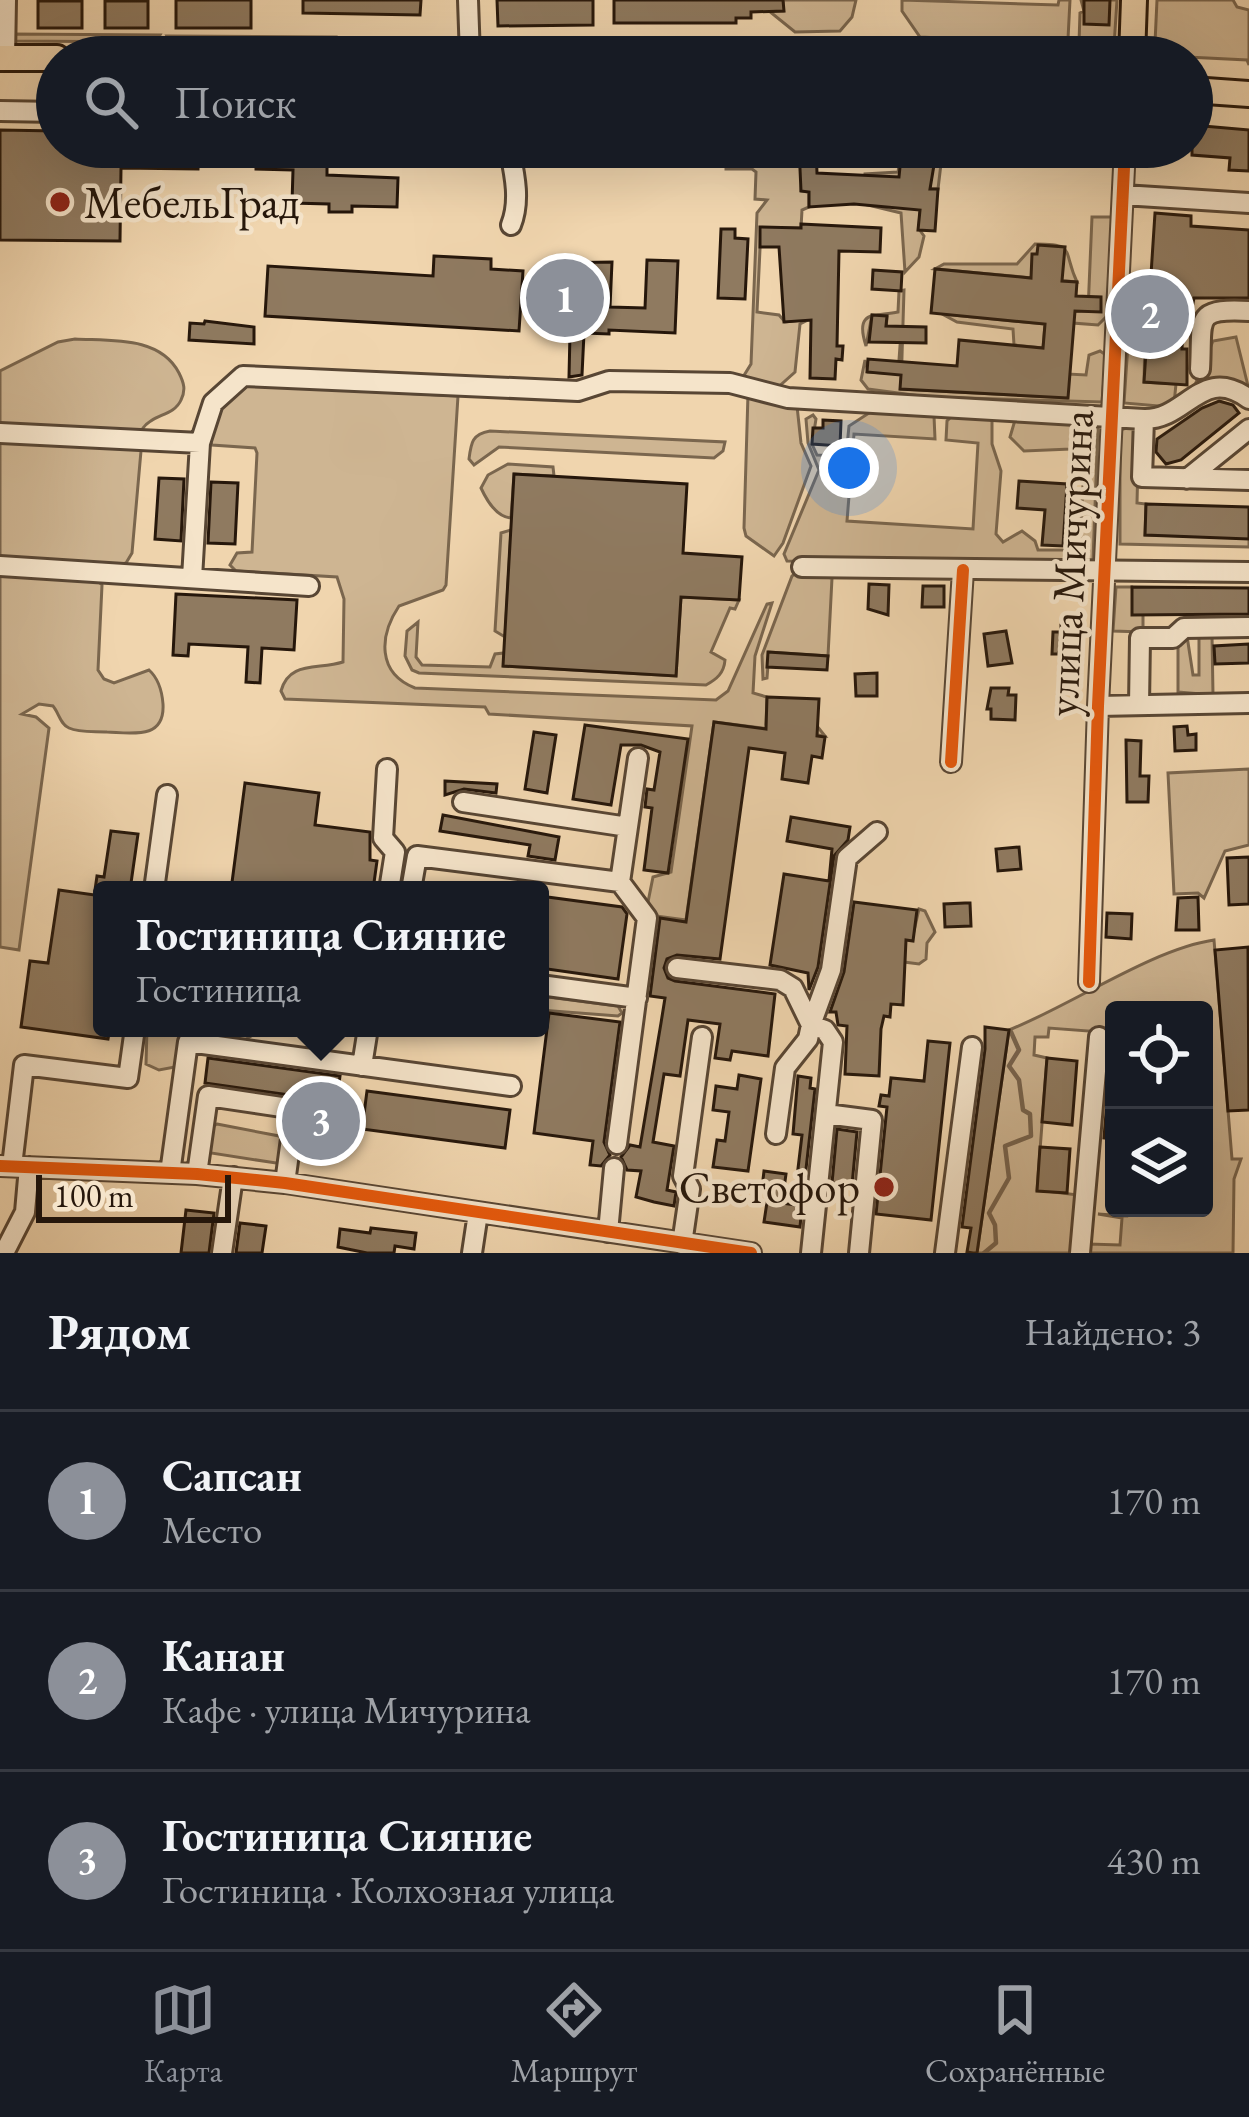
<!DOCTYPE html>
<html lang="ru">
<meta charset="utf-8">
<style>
body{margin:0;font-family:"EB Garamond",serif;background:#20242c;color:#f1f3f6}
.controls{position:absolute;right:36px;bottom:36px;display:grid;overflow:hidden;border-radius:12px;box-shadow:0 12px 48px #0002}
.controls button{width:108px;height:108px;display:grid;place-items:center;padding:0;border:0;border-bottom:3px solid #363941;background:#171b24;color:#f1f3f6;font:60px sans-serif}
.scale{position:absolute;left:36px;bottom:30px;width:195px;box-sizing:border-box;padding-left:12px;border:6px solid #26170b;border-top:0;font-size:33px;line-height:42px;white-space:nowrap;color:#26170b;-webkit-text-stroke:9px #f5e4ca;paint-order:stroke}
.you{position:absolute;left:849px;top:468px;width:42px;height:42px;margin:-30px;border:9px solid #fff;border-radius:50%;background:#1a73e8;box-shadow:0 0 0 18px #1a73e833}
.badge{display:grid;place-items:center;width:78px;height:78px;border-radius:50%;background:#8c9099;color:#fff;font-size:39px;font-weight:700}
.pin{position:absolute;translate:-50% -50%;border:6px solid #fff;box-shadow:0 3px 12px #0006}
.popup{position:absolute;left:93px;top:881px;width:456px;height:156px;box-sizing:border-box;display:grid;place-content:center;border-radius:12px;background:#171b24;filter:drop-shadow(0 3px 9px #0005);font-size:39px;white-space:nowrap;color:#9ea1a6}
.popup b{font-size:45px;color:#f1f3f6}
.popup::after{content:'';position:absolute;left:50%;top:100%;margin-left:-24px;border:24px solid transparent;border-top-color:#171b24}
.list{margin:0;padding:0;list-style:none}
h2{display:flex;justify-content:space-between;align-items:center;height:156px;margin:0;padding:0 48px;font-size:51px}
h2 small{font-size:39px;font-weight:400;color:#9ea1a6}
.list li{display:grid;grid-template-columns:78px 1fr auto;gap:36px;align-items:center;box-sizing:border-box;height:180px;padding:0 48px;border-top:3px solid #363941}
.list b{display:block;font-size:45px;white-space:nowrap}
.list p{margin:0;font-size:39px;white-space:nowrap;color:#9ea1a6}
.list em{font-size:39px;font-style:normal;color:#9ea1a6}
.icon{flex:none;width:66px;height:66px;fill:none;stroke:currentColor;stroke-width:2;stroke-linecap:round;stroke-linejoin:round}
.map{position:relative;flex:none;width:1249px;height:1253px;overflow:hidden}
.search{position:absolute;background:#171b24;box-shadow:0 12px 48px #0002;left:36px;right:36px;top:36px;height:132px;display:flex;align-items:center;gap:30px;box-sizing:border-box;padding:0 42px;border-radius:66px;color:#9ea1a6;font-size:45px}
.sheet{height:696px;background:#171b24}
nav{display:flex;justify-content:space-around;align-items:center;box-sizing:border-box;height:168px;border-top:3px solid #363941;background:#171b24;font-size:33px;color:#9ea1a6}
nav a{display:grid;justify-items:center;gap:6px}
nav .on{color:#8c9099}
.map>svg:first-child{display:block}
.green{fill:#ceb592;stroke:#7a664e;stroke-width:3}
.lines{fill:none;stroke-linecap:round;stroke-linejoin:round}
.stream{stroke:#76624c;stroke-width:4.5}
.building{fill:#8f7a60;stroke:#26170b;stroke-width:3}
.minor-casing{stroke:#584634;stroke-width:24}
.major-casing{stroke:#26170b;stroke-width:30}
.minor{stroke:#f5e4ca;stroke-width:18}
.major{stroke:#f0d5ae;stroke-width:24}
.cycleway-casing{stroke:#f5e4ca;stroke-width:20}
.cycleway{stroke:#e8590c;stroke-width:12}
.poi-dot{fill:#8f2418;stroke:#f5e4ca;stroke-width:4.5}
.labels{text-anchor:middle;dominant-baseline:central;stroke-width:9;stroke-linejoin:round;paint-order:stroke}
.poi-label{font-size:45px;fill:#26170b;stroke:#f5e4ca;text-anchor:start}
.street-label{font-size:45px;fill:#26170b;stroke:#f5e4ca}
</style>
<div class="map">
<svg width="1249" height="1253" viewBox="0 0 1249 1253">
<rect width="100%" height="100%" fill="#f0d5ae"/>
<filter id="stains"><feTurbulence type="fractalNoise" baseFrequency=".00167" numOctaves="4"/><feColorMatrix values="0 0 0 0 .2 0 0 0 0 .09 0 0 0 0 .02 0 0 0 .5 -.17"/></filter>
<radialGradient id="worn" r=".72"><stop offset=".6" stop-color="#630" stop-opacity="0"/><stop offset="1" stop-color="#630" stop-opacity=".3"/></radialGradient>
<path class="green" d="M783,0H856L852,17L840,31L795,32L769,11H783Z
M902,0L1058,5L1059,0H1070L1068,39L1064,44L920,37L902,11Z
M1081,0H1117L1114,46L1079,43L1080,13L1084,11Z
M1157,0H1233L1237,7L1249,10V65L1247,60L1167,56L1155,43Z
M9,34L160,35L156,42L13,41Z
M167,36L334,37L326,44L171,43Z
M591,39L842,41L1091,54L917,57L788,52L783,45L619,48Z
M726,147H818L820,158L802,173L801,191L809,192V185V207L802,210L801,228H761L757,312L779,315L785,322L810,319L800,324L795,372L776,389L743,377L751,364L757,213L767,200L755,199L756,172L752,169H726Z
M902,147H943L938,189H921L919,229L924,236L919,257L905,272L901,213L864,204L865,174L898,172Z
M1092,217H1112L1107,316L1098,325L1073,323L1074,311H1088Z
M1035,244C1077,244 1062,250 1077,282L935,269L944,264H1017Z
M904,290L901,389L1067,398L1068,374L1086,375L1089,355L1100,351L1106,355L1102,402L928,397L868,389L861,380L865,360L868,372L898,374L901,332L886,330L887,317L872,315L866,346C854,309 875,317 898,312L899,291Z
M942,314L1045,324L1043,348L1014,345L1013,329L957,322Z
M1145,336L1144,382L1176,384L1174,404L1170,407L1124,403L1128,344L1144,345Z
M1236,337L1249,390L1195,385L1213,341Z
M75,339C111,341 160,336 179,373C184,383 186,390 181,400C174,416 153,414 143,428L132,553L126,563L116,566L0,559V371L58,342Z
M247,385L458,396L446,585L443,590L399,606C379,636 377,673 415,688L716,700L728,691L767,604L772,603L755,656L753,693L767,697L766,724L817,726L825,736L714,722L686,920L656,916L648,902L653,877L671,872L692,726L489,714L485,707L285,699L281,691C289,661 317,670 343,662L344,599L337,577L236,571L230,565L237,553L252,552L257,453L255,448L212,445L210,441L221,406Z
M748,394L797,406L801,443L811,466L783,543L774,556L746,536L744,528Z
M872,411L934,416L935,439L854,434L847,521L973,529L978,443L946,440L947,421L952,416L992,419V444L1001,471L996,534L1003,542L1022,531L1035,541L1038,550H1065L1073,528L1081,523L1084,466L1096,444L1092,441L1071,449L1024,451L1010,437L1015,420L1098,427L1093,560L1088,566L787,561L784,554L819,470L808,443L806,419L813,415L816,419L812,444L817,455L846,456L849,426Z
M1139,424L1137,503L1146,504L1145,535L1242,537L1249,539V547L1120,544V430Z
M490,431L725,442L723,451L714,458L499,447L474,465L469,459C471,443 472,434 490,431Z
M508,464L553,467L554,476L514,474L511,518C497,517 487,501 481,488L488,475Z
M511,530L505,637L495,631L501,533Z
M798,572L832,578L828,656L769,652L767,678L763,679L762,655L792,576Z
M0,574L95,578L102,585L98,670L104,679L114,683L149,670C159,679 162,691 163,704C165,740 132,733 107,732C96,731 79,733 69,728C60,724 59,713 53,706L39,704L22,714L36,717L49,728L19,950L0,947Z
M1116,587H1132L1143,615V632L1113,631Z
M681,597L739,600L735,609L730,608L711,652L725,660C724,673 717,679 706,685L419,673L412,670L405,656L407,631L418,622L416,657L422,665L490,667L495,654L504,653V666L676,676Z
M1212,635L1213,695L1178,692V644L1187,636L1193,675H1199V637Z
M1249,769V845L1225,851L1204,898L1198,893L1174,894L1168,773Z
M919,909L925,911L935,932L927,943L926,959L919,964L904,962L872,927L851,925L914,931Z
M1214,940L1232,1159H1241L1234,1179L1233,1253H1088L1089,1244L1120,1245L1122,1218L1098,1214L1127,1216L1129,1208H1204V1010H1114V1033L1049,1028L1048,1037H1035L1034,1055L1047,1058L1037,1190L1078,1195L1076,1253H977L1009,1030C1072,1005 1152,949 1214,940Z
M540,996L618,1006L622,1013L618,1016L540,1010Z
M147,1028H253L251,1036L245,1040L187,1033L175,1067L159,1070L146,1064Z
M217,1124L279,1136L285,1142L282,1160L276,1163L211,1153L206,1144L210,1128Z"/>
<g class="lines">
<path class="stream" d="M984,1253L996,1243L995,1225L989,1213L1009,1178L1005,1146L1031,1136L1030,1114L1023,1110L1019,1080L1009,1066L1019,1050L1011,1032"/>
</g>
<path class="building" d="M176,0H251V28H176Z
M303,0H421L420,15L303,13Z
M497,0H593V25L498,26Z
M614,0H783L784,11L751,12V18H736V23H614Z
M1084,0H1110L1109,25L1084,24Z
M38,1H82V28H38Z
M105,1H148V28H105Z
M1192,125L1249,130V171L1229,170L1230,158L1192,155Z
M0,130L57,131V147H199L198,169L121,168L120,241L0,240Z
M256,147H327V175L398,178L397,207L352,206V212H329V204L292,203L293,170L256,169Z
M799,147H816L817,173L899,177L902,147H937L930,189H938L935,231L918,230L920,210L854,204L809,207V192L801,191Z
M1155,213L1191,216V226L1249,230V298H1194L1189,324H1183L1182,349H1187V385L1144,382Z
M801,224L881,228L880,252L839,251L837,346H843L842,360L836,359L835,379L810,378L811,320L784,322L779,247H760V227L801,228Z
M721,229H735V238L748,239L745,299L718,298Z
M1038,245L1065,247L1062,281L1077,282L1076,296L1101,297V312L1075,311L1068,398L900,389L901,375L867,372L868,359L957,366L959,340L1043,348L1045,324L931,313L935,269L1031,278L1032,254H1037Z
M434,256L491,259V269L523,271L519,331L265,316L268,266L433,276Z
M647,260L678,261L675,333L609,330V334L584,333L582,375L569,377L570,333L548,332L551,263L612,262L610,307L645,308Z
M873,270L902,272L901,291L872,289Z
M872,315L887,316L886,326L926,327V343L869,342Z
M205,321L254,327V344L189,340L190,323L204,324Z
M1219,401L1233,405L1239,413L1181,460L1166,464L1156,452L1157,439L1202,408Z
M823,420L841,421L840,446L812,444L813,428H823Z
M514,474L687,484L683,553L742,557L739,600L681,597L676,676L503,666Z
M159,478L184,479L181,541L155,539Z
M1019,481L1067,484L1063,546L1042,545L1045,510L1017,508Z
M211,482L238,483L235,544L208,543Z
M1146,504L1249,507V539L1145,535Z
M869,584L889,585L888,615L868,609Z
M923,586H944V607H922Z
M1132,587L1249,588V614L1132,615Z
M176,594L297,600L294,650L262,648L260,683L246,682L248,647L189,644L188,656L173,655Z
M1071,623L1072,654H1052L1053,632H1061V625Z
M1006,631L1012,663L988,666L984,634Z
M1249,644V663L1215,664L1214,646Z
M768,652L828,656L827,670L767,667Z
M877,673V696H856L855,674Z
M991,688H1009L1008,695H1016L1015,720L991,719V709H987Z
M767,697L819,699L817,736L825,737L822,758L812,756L808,783L782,779L785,753L749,748L720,959L677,955L667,959L664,968L668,978L675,981L775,994L768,1056L732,1051L730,1060L715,1058L720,1024L688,1020L680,1076L664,1074L653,1142L674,1146L667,1190L676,1192L674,1206L654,1202L636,1197L641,1171L627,1170L621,1157L630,1145L640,1147L661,1023L665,998L650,996L660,918L686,922L714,722L766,729Z
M585,725L688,739L668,873L644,870L652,808L645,807L647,789L654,790L660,752L641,745H621L611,805L573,799Z
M1187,726L1188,735L1196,734V750L1175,751L1174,727Z
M534,732L556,735L547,793L525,789Z
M1126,740L1141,741L1140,776H1149L1148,802H1127Z
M445,781L497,784L496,793L464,789L445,795Z
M245,783L319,793L315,825L370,832V860L377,861L373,890H231Z
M443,815L559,837L555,860L528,856L530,845L440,831Z
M791,817L850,827L848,840L834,856L818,967L809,990L808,973L770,965L784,874L829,881L832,849L787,841Z
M111,831L138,834L130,890H95L97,876L104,877Z
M1019,847L1021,869L998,871L996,849Z
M1249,857V904L1229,905L1227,858Z
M59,890L102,896V1028H110L108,1039L21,1027L30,961L48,963Z
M540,896L622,907L627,914L618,979L540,968Z
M1198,897L1199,930H1176L1178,898Z
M854,902L917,910L913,941L906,940L903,1005L891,1004L890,1017L884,1016L881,1029L879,1076L845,1074L847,1026L838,1025L836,1012H830L844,972Z
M965,903H970L971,926L945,927L944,904Z
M1107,913L1132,914L1131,939L1106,937Z
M1248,947L1249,1110L1228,1111L1215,950Z
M549,1013L620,1022L604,1142L610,1155L601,1166L590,1165L593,1141L534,1133Z
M985,1027L1009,1030L977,1253H973L967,1252L971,1228L962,1227L985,1049Z
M1112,1039H1114V1139L1104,1138Z
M928,1041L950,1043L931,1220L876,1214L887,1107L879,1106L881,1095L889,1096L891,1078L924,1081Z
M208,1058L340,1076L330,1147L305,1143L311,1098L205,1083Z
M1047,1058L1077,1061L1072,1125L1042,1122Z
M739,1075L761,1079L748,1171L713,1167L717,1140L725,1141L729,1112L713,1110L716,1086L737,1089Z
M798,1076L811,1078L810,1088L815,1089L805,1178L797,1177L802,1135L793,1134Z
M367,1091L510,1110L505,1148L362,1129Z
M837,1129L857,1132L852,1185L832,1183Z
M1040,1147L1070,1149L1067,1193L1037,1191Z
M764,1171L786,1174L782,1203L802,1206L800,1227L764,1222L769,1189L762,1188Z
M186,1210L214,1213L209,1253H181Z
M240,1223L266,1226L262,1253H236Z
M371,1228L416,1233L414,1249L395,1246L394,1253H367L338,1247L340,1229L370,1233Z"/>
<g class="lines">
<g class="minor-casing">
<path id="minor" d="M468,0L470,57
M5,58L6,0
M0,111L57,112
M509,147C514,172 521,200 511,225
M1123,195L1249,203
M1200,369C1203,319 1192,308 1249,311
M1144,419C1187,420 1202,364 1249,399
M0,433L200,443
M1187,479L1249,429
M0,566L309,586
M802,567L1249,572
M192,578L200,443L213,403L243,376L578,391L609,381L730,383L788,398L1144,419L1142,477L1249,480
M1139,705L1140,638H1173L1184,628L1249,627
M1098,706L1249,703
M951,762L963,570
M387,769L383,838L395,852L389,890
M463,802L628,827
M620,882L638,758
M154,890L167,795
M411,890L417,856L620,882L647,918L617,1144
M677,968L780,980L793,988L811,1025L808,1039L785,1068L776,1134
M1089,982L1098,706L1125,147
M540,985L637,998
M362,1066L368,1028
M826,1114L872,1120L859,1253
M0,1166L197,1174L285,1183L751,1253
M12,1166L24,1065L128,1078L135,1028
M170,1173L188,1042L511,1086
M197,1174L208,1096L295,1109L285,1183
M608,1232L614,1168
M682,1244L690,1189L683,1176L702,1037
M4,1253L25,1212L29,1167
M222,1253L233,1177
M472,1253L478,1213
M811,1253L833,1042L825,1030L811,1025L831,970L847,858L877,832
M945,1253L972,1047
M1080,1253L1099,1037"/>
</g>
<g class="major-casing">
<path id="major" d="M1132,57L1134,0
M0,58H57
M1192,90L1249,94"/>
</g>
<use href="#minor" class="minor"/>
<use href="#major" class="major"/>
<g class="cycleway-casing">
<path id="cycleway" d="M951,762L963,570
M1089,982L1098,706L1125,147
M0,1166L197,1174L285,1183L751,1253"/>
</g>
<use href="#cycleway" class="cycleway"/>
</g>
<g class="poi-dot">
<circle cx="60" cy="202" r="12"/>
<circle cx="884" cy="1187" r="12"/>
</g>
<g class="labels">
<g class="poi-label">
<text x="84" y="202">МебельГрад</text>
<text x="860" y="1187" text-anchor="end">Светофор</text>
</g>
<g class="street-label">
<text transform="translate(1069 563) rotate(-87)">улица Мичурина</text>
</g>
</g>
<rect width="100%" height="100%" filter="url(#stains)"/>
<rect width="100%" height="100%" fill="url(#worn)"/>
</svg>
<div class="controls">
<button><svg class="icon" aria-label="locate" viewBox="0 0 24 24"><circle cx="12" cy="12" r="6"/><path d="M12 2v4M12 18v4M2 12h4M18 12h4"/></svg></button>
<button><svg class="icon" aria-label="layers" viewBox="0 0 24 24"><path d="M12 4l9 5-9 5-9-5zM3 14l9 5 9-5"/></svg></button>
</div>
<div class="scale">100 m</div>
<div class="you"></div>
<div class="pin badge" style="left:565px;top:298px">1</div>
<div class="pin badge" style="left:1150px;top:314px">2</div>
<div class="pin badge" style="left:321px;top:1121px">3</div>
<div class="popup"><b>Гостиница Сияние</b>Гостиница</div>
<div class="search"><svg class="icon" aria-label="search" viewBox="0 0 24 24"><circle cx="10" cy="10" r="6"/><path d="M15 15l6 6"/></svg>Поиск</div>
</div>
<section class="sheet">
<h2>Рядом<small>Найдено: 3</small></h2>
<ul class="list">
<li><span class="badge">1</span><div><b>Сапсан</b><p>Место</p></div><em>170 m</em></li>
<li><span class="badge">2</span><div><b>Канан</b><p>Кафе · улица Мичурина</p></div><em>170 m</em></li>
<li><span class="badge">3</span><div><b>Гостиница Сияние</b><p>Гостиница · Колхозная улица</p></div><em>430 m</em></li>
</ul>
</section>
<nav>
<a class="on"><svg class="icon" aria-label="map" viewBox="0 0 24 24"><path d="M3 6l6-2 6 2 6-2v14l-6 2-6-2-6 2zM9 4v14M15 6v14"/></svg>Карта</a>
<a><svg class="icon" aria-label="directions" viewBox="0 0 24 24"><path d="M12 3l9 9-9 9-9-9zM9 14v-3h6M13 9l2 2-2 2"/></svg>Маршрут</a>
<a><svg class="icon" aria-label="saved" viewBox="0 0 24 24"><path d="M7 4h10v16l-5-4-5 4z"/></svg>Сохранённые</a>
</nav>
